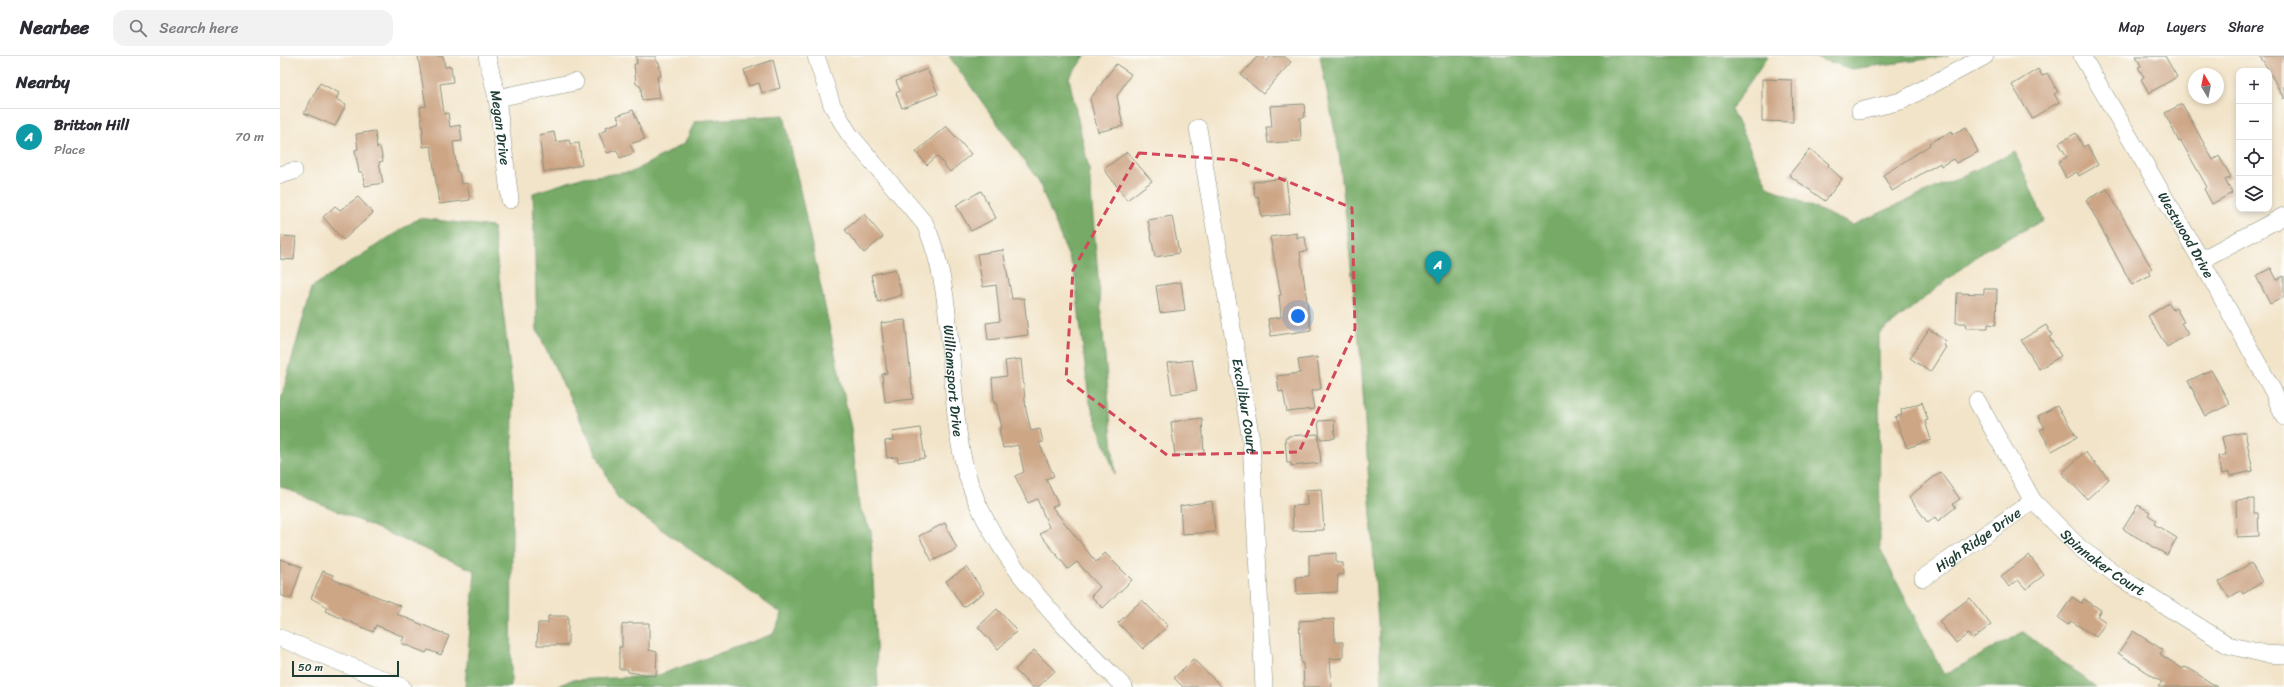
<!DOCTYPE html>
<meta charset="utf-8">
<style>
body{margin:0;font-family:Sriracha,sans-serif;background:#f2f2f3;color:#2b2b33}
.controls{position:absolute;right:12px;top:12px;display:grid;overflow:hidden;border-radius:8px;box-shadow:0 2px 6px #0003}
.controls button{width:36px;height:36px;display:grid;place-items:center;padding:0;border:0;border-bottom:1px solid #e1e1e2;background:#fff;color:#2b2b33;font:20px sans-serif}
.compass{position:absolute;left:1908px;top:12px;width:36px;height:36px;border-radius:50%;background:#fff;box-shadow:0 2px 6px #0003;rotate:350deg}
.scale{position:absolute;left:12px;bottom:10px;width:107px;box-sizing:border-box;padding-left:4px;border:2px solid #1f3d34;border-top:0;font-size:11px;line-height:14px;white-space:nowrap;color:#1f3d34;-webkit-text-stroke:3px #fdfcf7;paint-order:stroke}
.you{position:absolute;left:1018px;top:260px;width:14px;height:14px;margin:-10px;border:3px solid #fff;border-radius:50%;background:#1a73e8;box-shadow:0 0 0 6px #1a73e833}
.badge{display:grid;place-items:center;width:26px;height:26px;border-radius:50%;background:#d1495b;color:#fff;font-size:13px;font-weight:700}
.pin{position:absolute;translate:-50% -33px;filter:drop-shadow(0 1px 2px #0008)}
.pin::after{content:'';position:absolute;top:21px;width:14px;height:12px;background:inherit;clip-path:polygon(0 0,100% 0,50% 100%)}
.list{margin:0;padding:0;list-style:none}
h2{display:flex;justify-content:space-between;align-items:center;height:52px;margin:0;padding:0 16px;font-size:17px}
h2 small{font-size:13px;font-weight:400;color:#7c7c81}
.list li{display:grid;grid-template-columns:26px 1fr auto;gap:12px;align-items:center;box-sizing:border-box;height:56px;padding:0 16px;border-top:1px solid #e1e1e2}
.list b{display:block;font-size:15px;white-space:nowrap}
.list p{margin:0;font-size:13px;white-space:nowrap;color:#7c7c81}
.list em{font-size:13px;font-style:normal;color:#7c7c81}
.icon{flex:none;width:22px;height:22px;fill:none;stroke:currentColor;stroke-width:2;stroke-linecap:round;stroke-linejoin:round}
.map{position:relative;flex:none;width:2004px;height:631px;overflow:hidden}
header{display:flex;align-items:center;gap:24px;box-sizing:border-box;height:56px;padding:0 20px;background:#fff;border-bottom:1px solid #e1e1e2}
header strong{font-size:19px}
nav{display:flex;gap:22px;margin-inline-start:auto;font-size:14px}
.search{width:280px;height:36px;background:#f2f2f3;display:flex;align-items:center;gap:10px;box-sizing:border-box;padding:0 14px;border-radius:12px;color:#7c7c81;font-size:15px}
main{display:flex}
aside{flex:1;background:#fff}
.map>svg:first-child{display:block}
.forest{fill:#76aa66;stroke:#4a744d}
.building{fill:#cda686}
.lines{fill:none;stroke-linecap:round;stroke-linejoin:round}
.minor-casing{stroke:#88907e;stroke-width:18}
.minor{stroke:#fff;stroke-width:17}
.marked{fill:none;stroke:#d1495b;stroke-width:3;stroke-dasharray:8 5;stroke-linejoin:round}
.labels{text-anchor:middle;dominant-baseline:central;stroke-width:4;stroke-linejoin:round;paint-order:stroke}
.street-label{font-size:14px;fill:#1f3d34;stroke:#fdfcf7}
</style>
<header>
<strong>Nearbee</strong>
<div class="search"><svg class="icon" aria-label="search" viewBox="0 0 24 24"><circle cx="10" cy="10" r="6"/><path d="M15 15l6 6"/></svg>Search here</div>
<nav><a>Map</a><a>Layers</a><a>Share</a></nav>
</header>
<main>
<aside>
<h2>Nearby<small></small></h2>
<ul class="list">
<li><span class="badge" style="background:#0f9aa8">A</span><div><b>Britton Hill</b><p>Place</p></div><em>70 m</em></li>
</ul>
</aside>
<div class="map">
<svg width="2004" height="631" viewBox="0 0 2004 631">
<rect width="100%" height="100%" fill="#fdfcf7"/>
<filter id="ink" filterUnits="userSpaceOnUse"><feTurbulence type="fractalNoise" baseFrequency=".025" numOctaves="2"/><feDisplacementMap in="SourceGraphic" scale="8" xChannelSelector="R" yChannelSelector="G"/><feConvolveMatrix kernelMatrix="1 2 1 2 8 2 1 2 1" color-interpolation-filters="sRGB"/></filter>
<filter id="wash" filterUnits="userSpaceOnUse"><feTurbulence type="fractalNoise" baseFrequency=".012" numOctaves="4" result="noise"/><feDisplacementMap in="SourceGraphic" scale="16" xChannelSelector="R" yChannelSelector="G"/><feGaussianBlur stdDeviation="0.9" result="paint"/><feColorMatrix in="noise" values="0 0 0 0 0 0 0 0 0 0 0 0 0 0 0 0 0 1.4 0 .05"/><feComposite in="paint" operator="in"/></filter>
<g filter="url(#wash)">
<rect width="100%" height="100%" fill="#f2e4c9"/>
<path class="forest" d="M669,0H805L789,22L809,114L835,418L809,344L794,214L758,124Z
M1040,0H1488L1451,53L1488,131L1573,169L1735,96L1764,164L1706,193L1599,278L1600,493L1664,619L1743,576L1816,631H1102L1081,304L1059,97Z
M1531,0H1669L1572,13Z
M504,59L571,372L579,450L591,475L598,631H277L291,624L376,620L493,578L502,558L338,443L257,274L253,137L304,121L352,116L405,87L415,65Z
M139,162L213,171L233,338L231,631H185L195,515L0,430V346L32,231Z"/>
<g id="blocks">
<path class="building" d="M138,0H163L165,11L171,10L173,26L160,28L164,58L168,57L170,71L180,69L182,85L173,86L177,116H179L181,128L187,127L190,144L159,148L151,90L143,91L142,78H143L140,51L146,50Z
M356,0H376V6H379L381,20L377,21L380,42L362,44L361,31L356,28L354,8H357Z
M978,0H982L987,5L991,0H1004L1011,6L983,38L961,19Z
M1856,0H1885L1897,21L1869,37L1861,23L1864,21L1858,11L1861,10Z
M1980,0H2004V43L1989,15Z
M493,4L500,32L482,37L479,27L469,30L464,14Z
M836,8L851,18L837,40L843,70L818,76L810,43Z
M647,13L658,38L622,52L616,37L620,35L616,25Z
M1758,13L1762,20L1767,17L1778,36L1774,38L1779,46L1752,62L1732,29Z
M1482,23L1512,24L1513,66L1482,65Z
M40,27L59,37L56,43L66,49L55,70L24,57Z
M1024,48L1025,61L1020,62L1021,85L988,87L986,71H992L990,50Z
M1902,48L1933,104L1939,100L1951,121L1945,124L1952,137L1932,148L1924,133L1927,131L1901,85L1899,86L1885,57Z
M353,54L365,83L350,88L354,97L340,102L337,94L327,97L319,77L327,74L326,71L340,66L337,60Z
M666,70L691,98L670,116L657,100L647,109L636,96Z
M1686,71L1698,96L1676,107L1673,103L1661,110L1660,107L1612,135L1603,119L1650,89L1649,87L1672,75L1673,78Z
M95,75L97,92L100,91L103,105L99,106L103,127L85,130L82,116H79L75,94L78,93L76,78Z
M274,76L276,86L289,84L290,88L299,87L302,109L264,116L259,79Z
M1796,77L1803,91L1807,89L1818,109L1799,120L1797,116L1786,122L1778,106L1787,101L1779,87Z
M1530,93L1549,108L1548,110L1562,123L1545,145L1509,119Z
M847,96L872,125L847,144L824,113Z
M1006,122L1010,158L982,161L978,140L975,141L973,126Z
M1827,133L1872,213L1868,215L1870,219L1852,229L1806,144Z
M701,135L716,162L691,175L676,149Z
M78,141L93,157L63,184L43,161L55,150L60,154Z
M584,158L603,181L584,197L565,174Z
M892,160L899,197L875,201L868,164Z
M1017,177V182L1025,181L1027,195L1020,196L1031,274L991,280L988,263L1001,261L999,239H1001L990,181Z
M0,180L16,181L14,204L0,203Z
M723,194L732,243L744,242L748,279L708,284L706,267L720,265L716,229L703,231L697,198Z
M1991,212L1997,224L2004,220V241L1990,248L1976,220Z
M615,213L622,239L598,246L591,219Z
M901,226L905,254L880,257L876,230Z
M1704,233H1717L1716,269L1708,268V272H1686L1685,267H1676L1677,237L1704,238Z
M1889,247L1893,254L1896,252L1904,266L1901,267L1908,278L1887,291L1868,260Z
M625,264L633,343L605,346L602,318L607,317L601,267Z
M1766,269L1772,279L1769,281L1781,300L1759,313L1741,284Z
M1649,273L1666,285L1663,289L1666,291L1650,316L1630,302Z
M1037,301L1041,333L1031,335L1034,353L1007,356L1003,335L999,336L997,320L1020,317L1018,304Z
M741,303L746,354L751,375L760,373L763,386L759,387L774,420L766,423L778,448L772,451L816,506L825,497L852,524L823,552L811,540L820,531L797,506L788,513L760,478L769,471L757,443L748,447L735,420L744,416L738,389L723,392L719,373L722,372L716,347H714L712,322L727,320L725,305Z
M912,304L917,334L892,338L887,307Z
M1931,314L1950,348L1926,360L1908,325Z
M1642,346L1648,364L1645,365L1651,384L1627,392L1615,361L1622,359L1621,354Z
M1777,350L1797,381L1772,395L1760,374L1765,372L1758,360Z
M922,362L924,397L895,400L891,366Z
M1054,364L1055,382L1040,383L1038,365Z
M640,372L645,402L618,406L617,401L607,402L605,385L613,384L612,376Z
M1965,376L1973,415L1950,420L1949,416L1942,418L1938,400L1946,399L1942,381Z
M1038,378L1041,407L1011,410V407H1007L1005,382H1008V380Z
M1805,396L1829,423L1807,443L1782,417Z
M1660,416L1680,443L1673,448L1676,451L1658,465L1655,461L1648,467L1629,441Z
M1041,433L1044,474L1013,475L1012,450L1027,449L1026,434Z
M1974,443V457H1978L1979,480L1957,481L1956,444Z
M932,445L935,476L902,478L900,450Z
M1858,449L1870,456L1868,459L1876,464L1874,468L1897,482L1887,499L1843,473Z
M665,467L677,493L652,505L639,480Z
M1056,497V507H1063L1064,518L1058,519L1057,536L1017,538L1016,521L1029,520V499Z
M1749,499L1764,519L1746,533L1738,524L1729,531L1721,520Z
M0,503L22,511L11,543L0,539Z
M1971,507L1982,526L1963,538L1961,534L1949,542L1939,526Z
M687,511L704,537L683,551L666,525Z
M43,515L53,519L52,523L121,550L117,558L169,580L161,599L148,594L146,597L121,587L124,581L96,569L93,576L45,555L47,551L31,542Z
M1792,541L1801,547L1804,543L1821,554L1817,560L1826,566L1816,581L1791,565L1788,569L1778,562Z
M1690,542L1711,569L1692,583L1688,578L1676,587L1659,565Z
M862,544L888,570L863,593L838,567Z
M717,553L737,575L718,593L698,571Z
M268,560H288V589H257L258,567H268Z
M1054,563L1055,586H1063V602L1050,603L1052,631H1024L1023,607L1021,608L1019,565Z
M349,567H369V594L377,596L376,620L348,616V613H339V591H342V569Z
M1853,575L1883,594L1880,598L1903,613L1904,611L1910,613L1937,631H1878L1882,626L1838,597Z
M754,594L775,615L758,631H752L735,614Z
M913,603L942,631H903L894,622Z"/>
</g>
</g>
<g filter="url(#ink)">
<use href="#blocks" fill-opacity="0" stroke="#88907e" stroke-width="1"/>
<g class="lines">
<g class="minor-casing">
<g id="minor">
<path id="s1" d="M207,0L217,42L230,144"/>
<path id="s2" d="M536,0L552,49L569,78L645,168C676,237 667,321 681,394C698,489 778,565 844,631"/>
<path id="s3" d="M1802,0L1921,204L1993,335L2004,361"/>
<path d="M217,42L295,26"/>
<path d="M1580,55L1621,45L1705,0"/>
<path id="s4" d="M918,72L971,384L984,631"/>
<path d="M0,119L14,115"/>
<path d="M1921,204L2004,160"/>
<path id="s5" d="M1697,345L1753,445L1801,493L1841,522L1948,589L1985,598L2004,599"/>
<path id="s6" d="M1643,522L1753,445"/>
<path d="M0,582L122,631"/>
</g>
</g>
<use href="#minor" class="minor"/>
</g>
</g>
<path class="marked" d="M859,97L955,104L1072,152L1075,273L1019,396L887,399L786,323L793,214Z"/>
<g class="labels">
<g class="street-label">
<text stroke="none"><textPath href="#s1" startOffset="73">Megan Drive</textPath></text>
<text stroke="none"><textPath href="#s3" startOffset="207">Westwood Drive</textPath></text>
<text stroke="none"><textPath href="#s2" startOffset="363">Williamsport Drive</textPath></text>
<text stroke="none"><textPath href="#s4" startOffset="282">Excalibur Court</textPath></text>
<text stroke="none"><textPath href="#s6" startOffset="67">High Ridge Drive</textPath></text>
<text stroke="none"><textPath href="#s5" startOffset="208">Spinnaker Court</textPath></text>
</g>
</g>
</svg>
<div class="controls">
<button>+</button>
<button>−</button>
<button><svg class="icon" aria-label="locate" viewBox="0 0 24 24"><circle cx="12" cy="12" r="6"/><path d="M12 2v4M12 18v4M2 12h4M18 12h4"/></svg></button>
<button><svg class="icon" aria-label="layers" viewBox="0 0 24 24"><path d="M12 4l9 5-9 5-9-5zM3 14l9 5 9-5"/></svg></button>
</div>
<svg class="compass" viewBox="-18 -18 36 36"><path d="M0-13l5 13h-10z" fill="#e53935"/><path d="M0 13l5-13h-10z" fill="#7c7c81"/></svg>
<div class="scale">50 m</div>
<div class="you"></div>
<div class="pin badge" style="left:1158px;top:228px;background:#0f9aa8">A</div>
</div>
</main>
